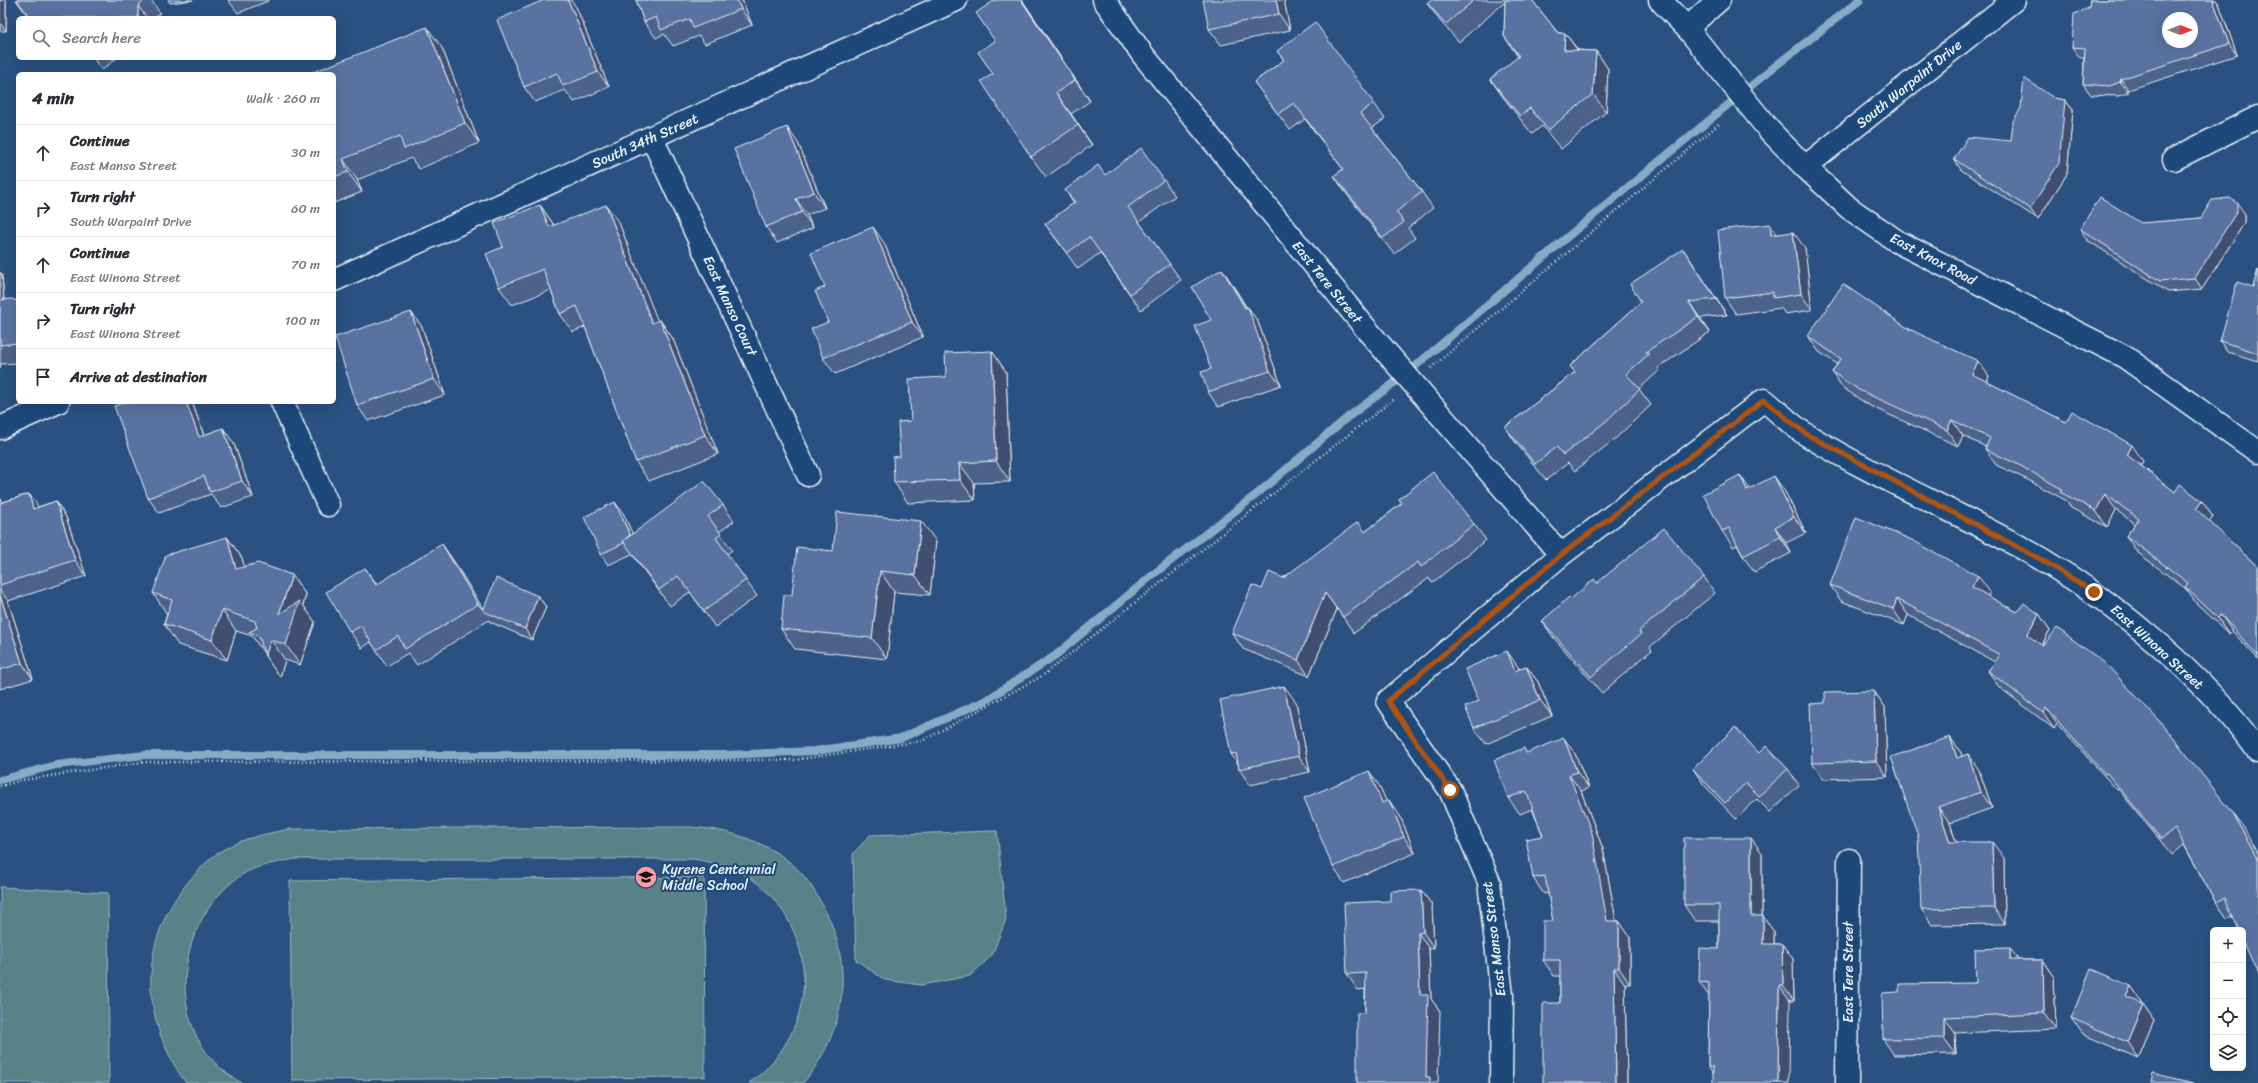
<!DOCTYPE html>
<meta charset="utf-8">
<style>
body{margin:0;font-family:Sriracha,sans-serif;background:#f7f7f7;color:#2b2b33}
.controls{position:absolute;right:12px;bottom:12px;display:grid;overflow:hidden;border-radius:6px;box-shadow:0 4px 16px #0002}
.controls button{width:36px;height:36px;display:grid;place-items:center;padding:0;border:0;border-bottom:1px solid #e1e1e2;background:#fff;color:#2b2b33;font:20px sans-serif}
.compass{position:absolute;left:2162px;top:12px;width:36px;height:36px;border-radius:50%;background:#fff;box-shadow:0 4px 16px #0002;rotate:90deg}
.stop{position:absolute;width:12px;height:12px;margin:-9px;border:3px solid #b45309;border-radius:50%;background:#fff}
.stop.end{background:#b45309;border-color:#fff;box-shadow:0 1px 4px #0008}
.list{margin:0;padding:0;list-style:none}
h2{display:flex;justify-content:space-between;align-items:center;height:52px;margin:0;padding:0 16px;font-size:17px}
h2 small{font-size:13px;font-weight:400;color:#7c7c81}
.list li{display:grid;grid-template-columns:26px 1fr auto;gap:12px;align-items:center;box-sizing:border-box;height:56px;padding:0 16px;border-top:1px solid #e1e1e2}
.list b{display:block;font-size:15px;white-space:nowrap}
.list p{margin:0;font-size:13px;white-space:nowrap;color:#7c7c81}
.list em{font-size:13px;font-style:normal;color:#7c7c81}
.icon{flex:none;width:22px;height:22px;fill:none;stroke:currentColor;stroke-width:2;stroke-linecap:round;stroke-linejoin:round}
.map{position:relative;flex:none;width:2258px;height:1083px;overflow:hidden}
.search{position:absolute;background:#fff;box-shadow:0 4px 16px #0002;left:16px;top:16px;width:320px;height:44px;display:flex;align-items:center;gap:10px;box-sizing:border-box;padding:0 14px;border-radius:6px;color:#7c7c81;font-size:15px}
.panel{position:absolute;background:#fff;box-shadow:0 4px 16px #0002;left:16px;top:72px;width:320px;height:332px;border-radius:6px}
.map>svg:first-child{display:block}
.green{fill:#588188;stroke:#a0b9c0}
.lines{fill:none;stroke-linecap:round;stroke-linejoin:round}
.stream{stroke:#87abc6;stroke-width:8}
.street-casing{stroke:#e8f1f8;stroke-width:25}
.path{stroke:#e8f1f8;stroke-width:2.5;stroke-dasharray:1 3;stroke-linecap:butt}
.street{stroke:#1f4a7a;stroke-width:22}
.wall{fill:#4d628a;stroke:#e8f1f8}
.shaded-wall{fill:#3f5071;stroke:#e8f1f8}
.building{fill:#5a72a1;stroke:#e8f1f8;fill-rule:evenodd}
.route{stroke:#b45309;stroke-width:5}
.labels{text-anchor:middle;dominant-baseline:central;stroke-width:4;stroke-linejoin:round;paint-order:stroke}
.street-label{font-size:14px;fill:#e8f1f8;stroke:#1f4a7a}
.poi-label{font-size:14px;fill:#e8f1f8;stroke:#1f4a7a;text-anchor:start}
</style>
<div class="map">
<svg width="2258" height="1083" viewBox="0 0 2258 1083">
<rect width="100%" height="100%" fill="#2a5181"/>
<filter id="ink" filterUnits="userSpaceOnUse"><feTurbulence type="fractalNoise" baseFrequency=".025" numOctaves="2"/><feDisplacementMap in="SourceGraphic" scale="8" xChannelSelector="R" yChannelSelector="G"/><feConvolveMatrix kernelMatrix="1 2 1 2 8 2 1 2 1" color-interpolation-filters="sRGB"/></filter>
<g filter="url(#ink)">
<path class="green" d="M689,827C727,829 763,840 792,864C805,875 815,891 823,906C855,965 846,1032 803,1083H749C814,1037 823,946 765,890C746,871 718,863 693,859H295C276,863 256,865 240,876C171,924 162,1041 242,1083H186C140,1019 137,941 190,880C199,870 209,858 221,851C241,838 266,834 290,829Z
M997,831L1006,919L992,955L970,976L921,985L885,980L856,960L853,854L870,835Z
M704,877L705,1077L292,1080L290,881Z
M0,887L108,893L109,1083H0Z"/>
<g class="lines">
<path class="stream" d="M0,780L56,765L145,755H726L815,751L901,738L985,701L1056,655L1155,573L1257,494L1348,417L1405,375L1572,233L1774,67L1860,0"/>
<g class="street-casing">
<path id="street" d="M1104,0L1143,55L1368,331L1561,555
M1660,0L1687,28L1769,130L1805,167L1849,208L1898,242L2125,357L2258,452
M1687,28L1719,0
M652,138L808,475
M2174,159L2258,117
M1805,167L2014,0
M334,280L956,0
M282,402L328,505
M0,428L58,402
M1501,1083L1502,996L1489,882L1450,790L1388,701L1561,555L1764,400C1778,411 1792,426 1807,435C1883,482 1967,515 2043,560C2120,606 2206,678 2258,751
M1847,1083L1849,860"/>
</g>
<path class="path" d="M1431,368L1719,124
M0,786L23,780L144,762L794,760L922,741L1042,676L1395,398"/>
<use href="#street" class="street"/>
</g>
<path class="wall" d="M0,0H6V31H0Z
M16,0H151L160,13L154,18H29Z
M168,0H193L170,3Z
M228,0H268V1L238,13Z
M636,0H742L752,25L705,44L699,36L673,46L664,34L656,38L644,22Z
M1022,0L1090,101L1071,114L1092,145L1046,177L1031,157L995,41Z
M1284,0L1290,30L1221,45L1209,29Z
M1430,0H1532L1558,33H1565L1578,50L1596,51L1608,69L1606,112L1561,149L1542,126L1532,134L1503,97L1490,79L1518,57L1504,36L1505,2L1459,42L1440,21L1427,3Z
M2090,0H2216L2219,4L2237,55L2128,90V93L2118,96L2091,95L2083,84L2084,58H2080L2072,47L2089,8Z
M576,7L609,87L574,102L565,90L535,102L524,87Z
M442,48L479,143L419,169L411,158L357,180L362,192L334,203V74Z
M1277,51L1374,103L1385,119L1372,128L1422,192L1433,208L1408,228L1415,238L1394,254L1345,192L1334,176L1343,169L1305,119L1290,130L1254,82L1284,60Z
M93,58H117L102,70Z
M2054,98L2065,100L2073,110L2067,174L2038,219L1961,170L1954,159L2011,141Z
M798,143L825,208L807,215L813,228L777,243L766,227Z
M1105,175L1164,180L1175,196L1139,222L1181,280L1141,310L1100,253L1078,269L1045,224L1074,203L1065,190Z
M540,205L554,225L619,223L657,321L660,320L673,339L718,454L649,481L636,462L585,327L573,332L560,314L551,290L512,305L499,287Z
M2245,214V222L2202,289L2168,292L2087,240L2080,229Z
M1777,234L1805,248L1812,310L1785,314L1781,308L1736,314L1725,298Z
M884,243L923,337L835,374L823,358L828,322L825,287Z
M1683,249L1727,315L1700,318L1710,332L1658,368L1660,370L1639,389L1651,405L1616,438L1575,471L1568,463L1546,480L1516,443L1505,427L1575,372L1570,366L1641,302Z
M1222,269L1232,284L1247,308L1258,322L1281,385L1218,407L1208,392L1211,369V320Z
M2258,270V361L2227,352L2220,341L2253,287Z
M0,272L2,275L4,299L18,301V363L1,364L0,368Z
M411,312L422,327L445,395L368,421L357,405Z
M1909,329L1989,376L1987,382L2143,461L2141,466L2175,492L2202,501L2213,517L2209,522L2258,567V659L2232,631L2229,634L2196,603L2186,589L2137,552L2126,536L2135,524L2116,510L2107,527L2071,508L2067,501L2028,480L1996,465L1985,449L1986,447L1963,436L1958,446L1870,406L1843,388L1832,372L1837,364L1819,352L1808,336Z
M992,351L1006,372L1010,482L974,483L975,500L908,503L894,482L911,421L946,377Z
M192,402L204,435L223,428L234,444L253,497L221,508L211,494L159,513L148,498Z
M1740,475L1749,489L1785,492L1806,533L1786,543L1791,553L1754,572L1743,556L1737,545L1733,547L1722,531Z
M29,494L38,507L56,501L66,517L86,576L8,601L33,679L0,689V498L3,502Z
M1399,499L1474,524L1486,540L1432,583L1429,578L1354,633L1337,609L1309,676L1243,649L1232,633L1262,589L1365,532L1402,503Z
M723,505L734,521L719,532L732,550L727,554L757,596L715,627L690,592L670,606L632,554L608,565L601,554L623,513L632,534Z
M227,537L242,558L244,567L292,575L306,595L303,605L315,622L300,665L285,660L280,677L265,656L264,653L252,636L236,631L227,660L178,645L164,624L167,614L153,593Z
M936,541L930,595L894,592L887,659L795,649L781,629L792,595L833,551Z
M453,560L483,610L538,596L546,607L532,640L490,622L489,620L417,665L408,653L387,666L371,642L362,648L350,632L377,585Z
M1704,577L1715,593L1650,647L1652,650L1602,693L1553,637L1542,621L1571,599L1597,583Z
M1830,585L1990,592L1987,596L2017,612L2039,614L2050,630L2042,645L2244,828L2233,916L2227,919L2216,903L2184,845L2172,855L2118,789L2117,790L2057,724L2054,729L1999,687L1988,671L1995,662L1908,615L1904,625L1841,601Z
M1526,666L1538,682L1552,716L1486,744L1474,728L1479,701L1518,667L1519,669Z
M1874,691L1885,707L1887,777L1823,779L1812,763L1825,703Z
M1296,702L1310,772L1250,785L1239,769L1238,764L1231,754Z
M1950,737L1961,753L1962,756L1979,770L1992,808L1950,823L1956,842L2004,858L2005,924L1932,925L1921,909Z
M1527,753L1575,754L1589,788L1581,791L1603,849L1616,921H1619L1630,937V984H1625L1627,1083H1543L1560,1003V976H1554L1543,960L1553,921L1548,893L1544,894L1533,878L1543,836L1532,809L1520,814L1508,798Z
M1759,753L1788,769L1799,785L1770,812L1757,799L1736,819L1704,785L1693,769Z
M1380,787L1386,802L1400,816L1415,853L1344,883L1333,867Z
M1762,853V916L1774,932V944H1782L1793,959L1794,1001H1790L1713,1074L1708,1067L1709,996L1699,982L1719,949V921H1695L1684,905Z
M1421,890L1432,905L1434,948L1429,949L1431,999L1440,1011L1365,1013V989L1358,990L1347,974L1390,901Z
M2018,960H2043L2054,976L2056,1029L1955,1033L1956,1054L1894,1055L1883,1039L1899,992L1976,983Z
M2131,986L2142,1002V1003L2143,1004L2154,1020L2138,1058L2082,1034L2071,1018Z"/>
<path class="shaded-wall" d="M0,0H6V31L0,23Z
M568,0H571L576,7L609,87L598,72Z
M737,0H742L752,25L741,9Z
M1022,0L1090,101L1075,80Z
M1276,0H1284L1290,30L1279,14Z
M2213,0H2216L2219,4L2237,55L2229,44Z
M138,6L147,18H138Z
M427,27L442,48L479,143L465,123Z
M1565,33L1578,51L1564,50Z
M1596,51L1608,69L1606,112L1593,94Z
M2121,79L2128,90V93L2120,82Z
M1056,93L1071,114L1092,145L1078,125Z
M2065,100L2073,110L2067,174L2038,219L2030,209Z
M787,127L798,143L825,208L814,192Z
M343,159L357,180L362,192L348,172Z
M796,199L807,215L813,228L802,212Z
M2237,203L2245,214V222L2202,289L2195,278Z
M540,205L553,224L562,246L549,227Z
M606,205L619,223L666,342L652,323Z
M1770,224L1781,240L1771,235Z
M873,227L884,243L923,337L912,322Z
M1793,232L1805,248L1812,310L1801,294Z
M1683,249L1694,265L1727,315L1716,299Z
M1222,269L1232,284L1251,315L1248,307L1258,322L1281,385L1270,371L1245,308Z
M0,272L2,275L5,319L0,311Z
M1689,302L1700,318L1710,332L1698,317Z
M411,312L422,327L445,395L434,379Z
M660,320L673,339L718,454L705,435Z
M992,351L1006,372L1010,482L996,461Z
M1978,361L1989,376L1983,390L1972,374Z
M186,402H192L210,453L199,437Z
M1952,420L1963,436L1958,446L1947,430Z
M223,428L234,444L253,497L242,481Z
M2132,445L2143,461L2138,471L2127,455Z
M959,463L974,483L975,500L960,480Z
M1740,475L1751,491L1747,490Z
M1774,476L1785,492L1806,533L1794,517Z
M29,494L40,509H33Z
M2105,494L2116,510L2107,527L2096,511Z
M0,498L5,506L0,505Z
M56,501L66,517L86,576L75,560Z
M2202,501L2213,517L2207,525L2196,509Z
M615,502L623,513L640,550L632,539Z
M921,521L936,541L930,595L915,575Z
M1775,527L1786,543L1791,553L1780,537Z
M227,537L242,558L251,590L236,569Z
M442,544L453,560L485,612L478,604Z
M365,568L377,584L387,601L376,585Z
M880,571L894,592L887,659L872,638Z
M292,575L306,595L303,605L315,622L300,665L286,645L279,614Z
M1978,576L1990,592L1983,603L1972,587Z
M0,590L8,601L33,679L22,663L0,595Z
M1325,593L1337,609L1309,676L1298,660Z
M538,596L546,607L532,640L525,629Z
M1897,599L1908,615L1904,625L1893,609Z
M222,610L236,631L227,660L212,640Z
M2039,614L2050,630L2038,651L2027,635Z
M2221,615L2232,631L2229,634L2218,618Z
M271,640L285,660L280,677L265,656Z
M1507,651L1518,667L1526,687L1515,671Z
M1526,666L1538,682L1552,716L1540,700Z
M1284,686L1296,702L1310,772L1299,756Z
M1874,691L1885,707L1887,777L1876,761Z
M2046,708L2057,724L2054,729L2043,713Z
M1950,737L1961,753L1968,774L1957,758Z
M1564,738L1575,754L1589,788L1577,772Z
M1968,754L1979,770L1992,808L1981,792Z
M1369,771L1380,787L1394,819L1382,803Z
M1569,775L1581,791L1603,849L1619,937L1607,921Z
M1389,800L1400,816L1415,853L1404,837Z
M1938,807L1950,823L1961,858L1950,842Z
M2232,812L2244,828L2258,854V859Z
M1751,838L1762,853V932L1751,916Z
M1992,842L2004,858L2005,924L1994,908Z
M1421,890L1432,905L1434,948L1423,932Z
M1763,916L1774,932V960L1763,944Z
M1619,921L1630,937V984L1619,968Z
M1418,933L1429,949L1431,999L1440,1011L1438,1083H1430L1426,1077L1420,995Z
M1782,944L1793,959L1794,1001L1783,986Z
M2010,948L2021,964L2010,960Z
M2043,960L2054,976L2056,1029L2044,1013Z
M1614,968L1625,984L1627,1083H1616Z
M1779,986L1790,1001L1789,1083H1778Z
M2131,986L2142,1002L2137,1013L2126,997Z
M2143,1004L2154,1020L2138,1058L2127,1042Z
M1944,1017L1955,1033L1956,1054L1944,1038Z"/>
<path class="building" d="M17,0H145L138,6V18H30Z
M544,0H568L598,72L563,86L557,73L524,87L497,20Z
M636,0H737L741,9L693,28L690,19L661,30L656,17L644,22Z
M995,0H1021L1075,80L1056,93L1078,125L1031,157L981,81L993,74L978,52L995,41L976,13Z
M1203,0H1276L1279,14L1209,29Z
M1430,0H1474L1446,24L1427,3Z
M1505,0H1532L1558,33H1565L1564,50L1596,51L1593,94L1548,130L1530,108L1520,116L1490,79L1519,56L1504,36Z
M2090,0H2213L2229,44L2121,79L2120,82L2110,86L2083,84L2085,48L2072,47L2074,14L2089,8ZM2168,18H2192V42H2168Z
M1315,22L1374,103L1360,113L1422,192L1396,212L1404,222L1383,238L1334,176L1343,169L1294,103L1278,114L1254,82L1284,60L1277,51Z
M427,27L465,123L404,149L400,136L343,159L348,172L334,177V74H308Z
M2024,78L2054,98L2065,100L2059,163L2030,209L1954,159L1968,137L2011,141L2013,121L2021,108Z
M787,127L814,192L796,199L802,212L766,227L734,149Z
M1141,148L1164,180L1128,207L1170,264L1130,294L1089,237L1067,253L1045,224L1075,202L1065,190L1098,165L1105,175Z
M2100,197L2141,223L2201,218L2212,200L2230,198L2237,203V211L2195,278L2160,281L2080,229Z
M540,205L549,227L606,205L652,323L660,320L705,435L636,462L577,306L560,314L543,269L499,287L486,254L503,247L494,223Z
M1770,224L1771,235L1793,232L1801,294L1773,298V292L1725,298L1718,230Z
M873,227L912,322L823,358L811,329L828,322L815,291L825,287L811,253Z
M1683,249L1716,299L1689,302L1698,317L1646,352L1649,354L1626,374L1640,389L1605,422L1563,455L1557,447L1535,464L1505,427L1575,372L1570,366L1641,302L1630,284Z
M1222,269L1245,308L1248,307L1270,371L1208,392L1201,372L1211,369L1195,326L1211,320L1192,287Z
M2258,270V353L2220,341L2237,282L2253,287Z
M1843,284L1909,329L1978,361L1972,374L2066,422L2072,411L2132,445L2127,455L2175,492L2180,484L2202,501L2196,509L2258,567V656L2221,615L2218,618L2185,587L2188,583L2126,536L2139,519L2105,494L2096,511L2060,492L2062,489L2017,464L1985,449L1990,438L1952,420L1947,430L1859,390L1832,372L1841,359L1808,336Z
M11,299L18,301V343L0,345V300Z
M411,312L434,379L357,405L335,337Z
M992,351L996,461L959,463L960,480L894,482L893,457L900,456L898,422L911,421L909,379L946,377L945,353Z
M126,402H186L199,437L223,428L242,481L210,492L204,476L148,498L114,406Z
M1433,472L1474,524L1421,567L1418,562L1343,617L1325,593L1298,660L1232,633L1252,585L1262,589L1269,572L1283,578L1358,522L1365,532L1402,503L1399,499Z
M1740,475L1747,490L1774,476L1794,517L1775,527L1780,537L1743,556L1729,528L1722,531L1703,494Z
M704,481L723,505L708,516L721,534L716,538L746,580L704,611L678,576L659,590L623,541Z
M29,494L33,509L56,501L75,560L0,585V503Z
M615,502L630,535L623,541L624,543L601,554L584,517Z
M837,512L921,521L915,575L880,571L872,638L781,629L784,595H792L797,547L833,551Z
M1856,517L1912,540L1978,576L1972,587L2017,612L2024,603L2039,614L2027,635L2043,646L2057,628L2106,664L2164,726L2232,812L2258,859V974L2243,939V930H2239L2225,898L2216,903L2175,828L2161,839L2107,773L2105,774L2046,708L2043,713L1988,671L2000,655L1897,599L1893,609L1830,585Z
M1664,528L1704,577L1639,631L1641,634L1591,677L1542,621L1569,597L1571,599L1594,579L1597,583Z
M227,537L236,569L258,563L292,575L279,614L300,601L286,645L271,640L265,656L259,636L249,632L257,628L255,621L222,610L212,640L164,624L172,600L153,593L166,555Z
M442,544L478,604L405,649L398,636L376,650L361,626L350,632L326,592L365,568L376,585Z
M496,578L538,596L525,629L483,611Z
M0,595L22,663L0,670Z
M1507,651L1515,671L1526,666L1540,700L1474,728L1465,707L1479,701L1465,669Z
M1284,686L1299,756L1239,769L1236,753L1231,754L1220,700Z
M1874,691L1876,761L1812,763L1810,704L1825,703V692Z
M1735,727L1759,753L1766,746L1788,769L1759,796L1746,783L1725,803L1693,769Z
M1950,737L1957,758L1968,754L1981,792L1938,807L1950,842H1992L1994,908L1921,909L1918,836L1891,757Z
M1564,738L1577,772L1569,775L1592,833L1607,921H1619V968H1614L1616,1083H1543V1003H1560V960H1543V921H1553L1545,876L1533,878L1526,839L1543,836L1526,791L1508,798L1494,760L1524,748L1526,753Z
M1369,771L1382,803L1389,800L1404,837L1333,867L1304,798Z
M1684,838H1751V916H1763V944H1782L1783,986H1779L1778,1083H1713V1067H1708L1709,983L1699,982L1700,948L1719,949V905H1684Z
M1421,890L1423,932L1418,933L1420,995H1428L1426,1077H1430V1083H1357V1013H1365L1366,973L1347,974L1344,903L1390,901V891Z
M2010,948V960H2043L2044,1013L1944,1017V1038L1883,1039L1882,993L1899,992V984L1976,983L1975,949Z
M2091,969L2131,986L2126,997L2143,1004L2127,1042L2071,1018Z
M2152,1073L2193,1083H2150Z"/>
</g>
<g class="lines" filter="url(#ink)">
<path class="route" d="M1450,790L1388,701L1561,555L1764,400L1806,434L2042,560L2094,592"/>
</g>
<defs>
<g id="school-disc" transform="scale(1.15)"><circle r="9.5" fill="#ff9aa2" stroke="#1f4a7a"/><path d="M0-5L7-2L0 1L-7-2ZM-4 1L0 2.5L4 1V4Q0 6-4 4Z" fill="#111"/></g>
</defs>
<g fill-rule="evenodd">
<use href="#school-disc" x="646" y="877"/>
</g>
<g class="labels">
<g class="street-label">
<text transform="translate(1909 84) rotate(-39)">South Warpaint Drive</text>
<text transform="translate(645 141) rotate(-24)">South 34th Street</text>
<text transform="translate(1933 259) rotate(28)">East Knox Road</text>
<text transform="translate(1327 282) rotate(51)">East Tere Street</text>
<text transform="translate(730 306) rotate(65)">East Manso Court</text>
<text transform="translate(2157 647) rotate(42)">East Winona Street</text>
<text transform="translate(1494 939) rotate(-97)">East Manso Street</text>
<text transform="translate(1848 972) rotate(-90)">East Tere Street</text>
</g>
<g class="poi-label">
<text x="662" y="869">Kyrene Centennial<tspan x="662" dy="16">Middle School</tspan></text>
</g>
</g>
</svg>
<div class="controls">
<button>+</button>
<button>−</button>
<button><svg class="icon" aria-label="locate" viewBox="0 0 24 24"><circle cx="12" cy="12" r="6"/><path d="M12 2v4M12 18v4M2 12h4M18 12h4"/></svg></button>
<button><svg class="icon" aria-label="layers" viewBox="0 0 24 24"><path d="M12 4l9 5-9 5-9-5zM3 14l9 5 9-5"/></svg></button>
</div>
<svg class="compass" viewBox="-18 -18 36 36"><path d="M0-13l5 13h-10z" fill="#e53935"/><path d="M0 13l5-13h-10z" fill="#7c7c81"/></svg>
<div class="stop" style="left:1450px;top:790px"></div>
<div class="stop end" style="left:2094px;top:592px"></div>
<div class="search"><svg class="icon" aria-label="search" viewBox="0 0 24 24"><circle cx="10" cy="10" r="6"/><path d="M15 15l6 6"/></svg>Search here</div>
<section class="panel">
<h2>4 min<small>Walk · 260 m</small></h2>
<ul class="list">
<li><svg class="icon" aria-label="ahead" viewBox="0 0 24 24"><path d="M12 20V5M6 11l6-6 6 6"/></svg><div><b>Continue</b><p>East Manso Street</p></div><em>30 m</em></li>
<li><svg class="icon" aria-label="right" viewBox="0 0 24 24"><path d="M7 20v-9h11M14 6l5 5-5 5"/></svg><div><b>Turn right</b><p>South Warpaint Drive</p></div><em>60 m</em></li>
<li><svg class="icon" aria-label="ahead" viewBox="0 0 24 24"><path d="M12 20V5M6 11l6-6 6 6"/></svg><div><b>Continue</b><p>East Winona Street</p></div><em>70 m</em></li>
<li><svg class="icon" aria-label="right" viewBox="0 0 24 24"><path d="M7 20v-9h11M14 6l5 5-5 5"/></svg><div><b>Turn right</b><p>East Winona Street</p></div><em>100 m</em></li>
<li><svg class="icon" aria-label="arrive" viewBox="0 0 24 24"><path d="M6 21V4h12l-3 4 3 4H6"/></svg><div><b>Arrive at destination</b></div></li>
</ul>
</section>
</div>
